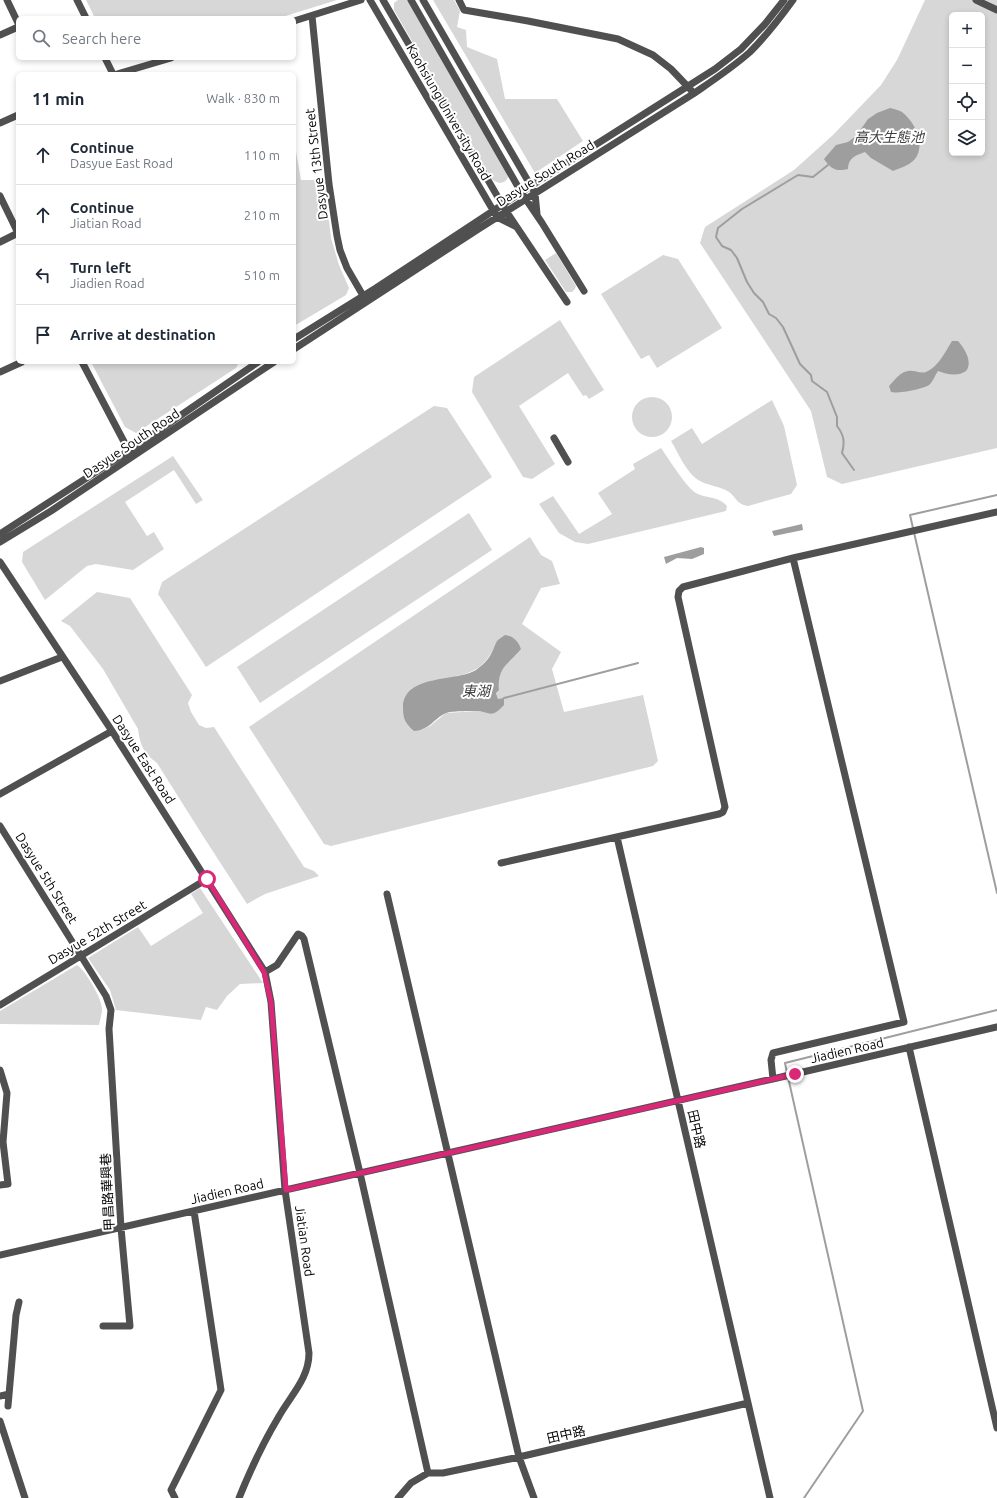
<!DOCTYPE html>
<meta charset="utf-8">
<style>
body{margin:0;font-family:Ubuntu,"Noto Sans TC",sans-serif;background:#f2f2f3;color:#1f2937}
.controls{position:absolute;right:12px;top:12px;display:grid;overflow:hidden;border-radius:6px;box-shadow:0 2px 6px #0003}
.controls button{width:36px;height:36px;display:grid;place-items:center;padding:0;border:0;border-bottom:1px solid #e0e1e3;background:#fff;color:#1f2937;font:20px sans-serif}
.stop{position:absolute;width:12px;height:12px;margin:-9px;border:3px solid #db2777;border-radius:50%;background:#fff}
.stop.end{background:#db2777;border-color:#fff;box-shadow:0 1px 4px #0008}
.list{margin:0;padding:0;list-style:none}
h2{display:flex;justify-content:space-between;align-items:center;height:52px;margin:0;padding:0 16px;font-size:17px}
h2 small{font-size:13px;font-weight:400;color:#747a83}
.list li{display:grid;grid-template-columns:26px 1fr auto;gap:12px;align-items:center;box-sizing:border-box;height:60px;padding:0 16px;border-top:1px solid #e0e1e3}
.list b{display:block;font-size:15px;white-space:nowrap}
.list p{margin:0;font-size:13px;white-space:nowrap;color:#747a83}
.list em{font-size:13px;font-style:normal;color:#747a83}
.icon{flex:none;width:22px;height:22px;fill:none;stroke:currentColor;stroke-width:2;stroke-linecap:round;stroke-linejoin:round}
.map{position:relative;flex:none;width:997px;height:1498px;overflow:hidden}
.search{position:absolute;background:#fff;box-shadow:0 2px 6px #0003;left:16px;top:16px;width:280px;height:44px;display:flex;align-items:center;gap:10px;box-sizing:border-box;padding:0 14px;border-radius:6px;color:#747a83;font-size:15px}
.panel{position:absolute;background:#fff;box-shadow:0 2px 6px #0003;left:16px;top:72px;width:280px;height:292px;border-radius:6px}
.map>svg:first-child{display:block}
.green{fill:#d7d7d7;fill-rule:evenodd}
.water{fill:#9e9e9e}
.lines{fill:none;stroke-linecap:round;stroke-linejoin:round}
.stream{stroke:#9e9e9e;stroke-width:2}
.minor{stroke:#505050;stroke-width:7}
.route{stroke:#db2777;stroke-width:5}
.labels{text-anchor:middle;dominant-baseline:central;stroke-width:4;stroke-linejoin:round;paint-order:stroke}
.street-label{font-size:13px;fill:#000;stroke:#fff}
.water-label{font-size:14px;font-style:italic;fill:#3f3f3f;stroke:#fff}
</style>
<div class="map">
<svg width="997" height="1498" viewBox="0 0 997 1498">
<rect width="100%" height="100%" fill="#fff"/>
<path class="green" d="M86,0H337L279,18H95Z
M398,0H408L508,173V177C505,185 497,184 492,179L394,10V3Z
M433,0H454L460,11L457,27L466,30L467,47L497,59L505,99H557L583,141L535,173Z
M925,0H997V448L842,484L827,477L811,411L700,243L705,227L794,170L833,135L881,85L897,60ZM952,15H982V153H952Z
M294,140L301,180H324L331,238L339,265L349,288L346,295L294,326Z
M556,253L576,286L575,289L572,292H566L545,260Z
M663,255L678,259L722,328L657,368L649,355L641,359L601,294Z
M560,320L604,390L589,399L586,395L583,396L568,373L519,406L555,464L532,479L523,477L472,392L474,377Z
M91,362H239L236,368L136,433L125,427Z
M632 417a20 20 0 1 1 40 0a20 20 0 1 1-40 0Z
M772,400L784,426L797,485L791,494L748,506C736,504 737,498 729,492C720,486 709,486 700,481C686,473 679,454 671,441L692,428L702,444Z
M434,406L447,408L492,477L206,667L158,594L162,582Z
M661,448C669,459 685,486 696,493C706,499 717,495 727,506L726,511L588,544L575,542L559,533L539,504L553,496L579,534L612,514L598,493L635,469L633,464Z
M173,456L203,500L196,504L174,470L125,502L147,536L154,532L164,549L133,570L96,564L87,566L45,600L22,562L23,552Z
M469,513L492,550L260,703L237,667Z
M530,537L541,555L552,561L560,584L541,588L522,624L561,652L552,669L564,712L643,695L658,761L653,766L331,846L324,844L249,727ZM497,641L517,654C504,666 497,671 499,690L496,692L498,699L482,712L477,711L446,713L430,726L421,730L456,676C479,672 488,662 497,641Z
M97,592L130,598L192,695L188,703L191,712L199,725L206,728L214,727L304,867L314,871L319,876L265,894L247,904L203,836L157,763C144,754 140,745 138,729L103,669L70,626L61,621Z
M200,888L263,983L240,984L227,996L217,1010L206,1007L201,1020L116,1010L110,990L88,958L138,927L151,946L203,913L191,894Z
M77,965C86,971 102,999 102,1009C102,1014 100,1020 99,1025L0,1024V1011Z"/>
<path class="water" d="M890,108C894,109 899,110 902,112C915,122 926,144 915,159C910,165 900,168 893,171L871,158L865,152C856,155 848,158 848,169C836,172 831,169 824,159L836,145L848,142L856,136L868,119L877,113Z
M952,341H958C965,349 973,362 966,371C958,377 946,374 938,371C935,375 933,382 929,385C923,389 898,394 891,392L889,386C894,381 900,372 908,371C914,370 920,374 926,372C939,366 945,352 952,341Z
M802,524L803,530L774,536L772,531Z
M701,547L704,548V554L692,559L677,558L666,564L664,557Z
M505,635C513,636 518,641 521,649C508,665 497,667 499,690L496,693L498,699L504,698V705C491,719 491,712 477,711C470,711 451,711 446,713C433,719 430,730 414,731C405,723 403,719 403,707C404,674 456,682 476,670C483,665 489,659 492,652C494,648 495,644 497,641C499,639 502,637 505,635Z"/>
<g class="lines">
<path class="stream" d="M828,165L813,177L798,175L742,209L718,228L716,237L722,246L731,250L737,258L747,282L754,293L763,302L769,314L776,318L783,327L800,364L811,375L812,381L827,392L837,417V426C844,435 845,442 842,453L854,470
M997,495L910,515L997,893
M504,698L638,663
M787,1073L785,1063L997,1010
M788,1077L863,1411L804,1498"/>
<path class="minor" d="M7,0L18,23
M77,0L86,18
M370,0L497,217L515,226
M383,0L506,211L567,302
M411,0L521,192L542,223L584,291
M423,0L535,193L537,214
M459,0L464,10L528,21L618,39L653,55L671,69L691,90
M976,0L997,10
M312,16L329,184L337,236L340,250L347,268L365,299
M294,21L361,0
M0,35L18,27
M105,58L113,74
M117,74L171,58
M0,123L18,115
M0,196L18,233
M0,242L18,233
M294,339L376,288L543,178L715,69L741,49L765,24L784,0
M294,349L480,228L693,94C712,81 732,68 750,52C766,36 780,18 793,0
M82,362L131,455
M0,372L22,362
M554,438L568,462
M0,534L139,444L258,362
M0,542L51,511L274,362
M0,562L112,731L265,972L271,1002L285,1190L309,1353C309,1379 290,1396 278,1418C263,1443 250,1471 239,1498
M0,681L62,657
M0,794L112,731
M0,826L106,996L111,1010L109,1029L121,1228L130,1326H103
M617,837L770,1498
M501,863L719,814L723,812L725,807L678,597L679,591L683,587L793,558L997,512
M387,894L519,1457L534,1498
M265,972L277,965L298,934L302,936L304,939L360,1173L428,1473
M0,1005L207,879
M909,1047L997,1428
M0,1070L7,1093L3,1142L8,1184L0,1185
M773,1079L771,1060L773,1053L904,1022L793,558
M0,1255L777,1078L997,1027
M0,1396L9,1394
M8,1406L16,1315L19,1302
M0,1421L25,1498
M175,1498L171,1490L221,1390L194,1211
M398,1498L411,1483L428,1473H443L519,1457L748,1403"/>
</g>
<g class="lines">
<path class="route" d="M207,879L264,972L271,1002L286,1190L795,1074"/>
</g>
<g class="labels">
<g class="street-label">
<text transform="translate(449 112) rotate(60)">Kaohsiung University Road</text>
<text transform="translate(316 164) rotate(-97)">Dasyue 13th Street</text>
<text transform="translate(545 173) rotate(-32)">Dasyue South Road</text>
<text transform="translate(131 443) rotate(-34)">Dasyue South Road</text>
<text transform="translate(144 759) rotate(57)">Dasyue East Road</text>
<text transform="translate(47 878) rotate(58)">Dasyue 5th Street</text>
<text transform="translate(97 932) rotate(-31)">Dasyue 52th Street</text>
<text transform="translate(847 1050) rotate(-13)">Jiadien Road</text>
<text transform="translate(697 1129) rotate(77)">田中路</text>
<text transform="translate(227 1191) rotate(-13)">Jiadien Road</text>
<text transform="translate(107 1192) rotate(-93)">甲昌路華興巷</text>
<text transform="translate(305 1241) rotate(82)">Jiatian Road</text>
<text transform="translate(566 1434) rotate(-13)">田中路</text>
</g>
<g class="water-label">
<text x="889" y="137">高大生態池</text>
<text x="476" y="691">東湖</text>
</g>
</g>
</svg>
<div class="controls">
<button>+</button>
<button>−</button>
<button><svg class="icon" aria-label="locate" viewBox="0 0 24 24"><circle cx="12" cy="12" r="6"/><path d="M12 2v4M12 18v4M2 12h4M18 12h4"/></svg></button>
<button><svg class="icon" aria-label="layers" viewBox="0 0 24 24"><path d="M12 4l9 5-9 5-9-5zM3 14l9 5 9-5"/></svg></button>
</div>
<div class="stop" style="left:207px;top:879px"></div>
<div class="stop end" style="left:795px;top:1074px"></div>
<div class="search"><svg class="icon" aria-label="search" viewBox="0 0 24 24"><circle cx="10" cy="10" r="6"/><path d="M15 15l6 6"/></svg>Search here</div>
<section class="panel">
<h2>11 min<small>Walk · 830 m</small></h2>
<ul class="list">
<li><svg class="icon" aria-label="ahead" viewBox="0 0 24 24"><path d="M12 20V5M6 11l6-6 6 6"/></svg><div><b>Continue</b><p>Dasyue East Road</p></div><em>110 m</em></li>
<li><svg class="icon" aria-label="ahead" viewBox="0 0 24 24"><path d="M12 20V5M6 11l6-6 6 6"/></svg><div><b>Continue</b><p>Jiatian Road</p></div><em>210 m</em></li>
<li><svg class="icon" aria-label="left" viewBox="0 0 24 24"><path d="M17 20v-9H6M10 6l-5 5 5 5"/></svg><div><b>Turn left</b><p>Jiadien Road</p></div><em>510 m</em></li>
<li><svg class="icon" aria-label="arrive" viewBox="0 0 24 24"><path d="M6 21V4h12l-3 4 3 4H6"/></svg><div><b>Arrive at destination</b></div></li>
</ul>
</section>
</div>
